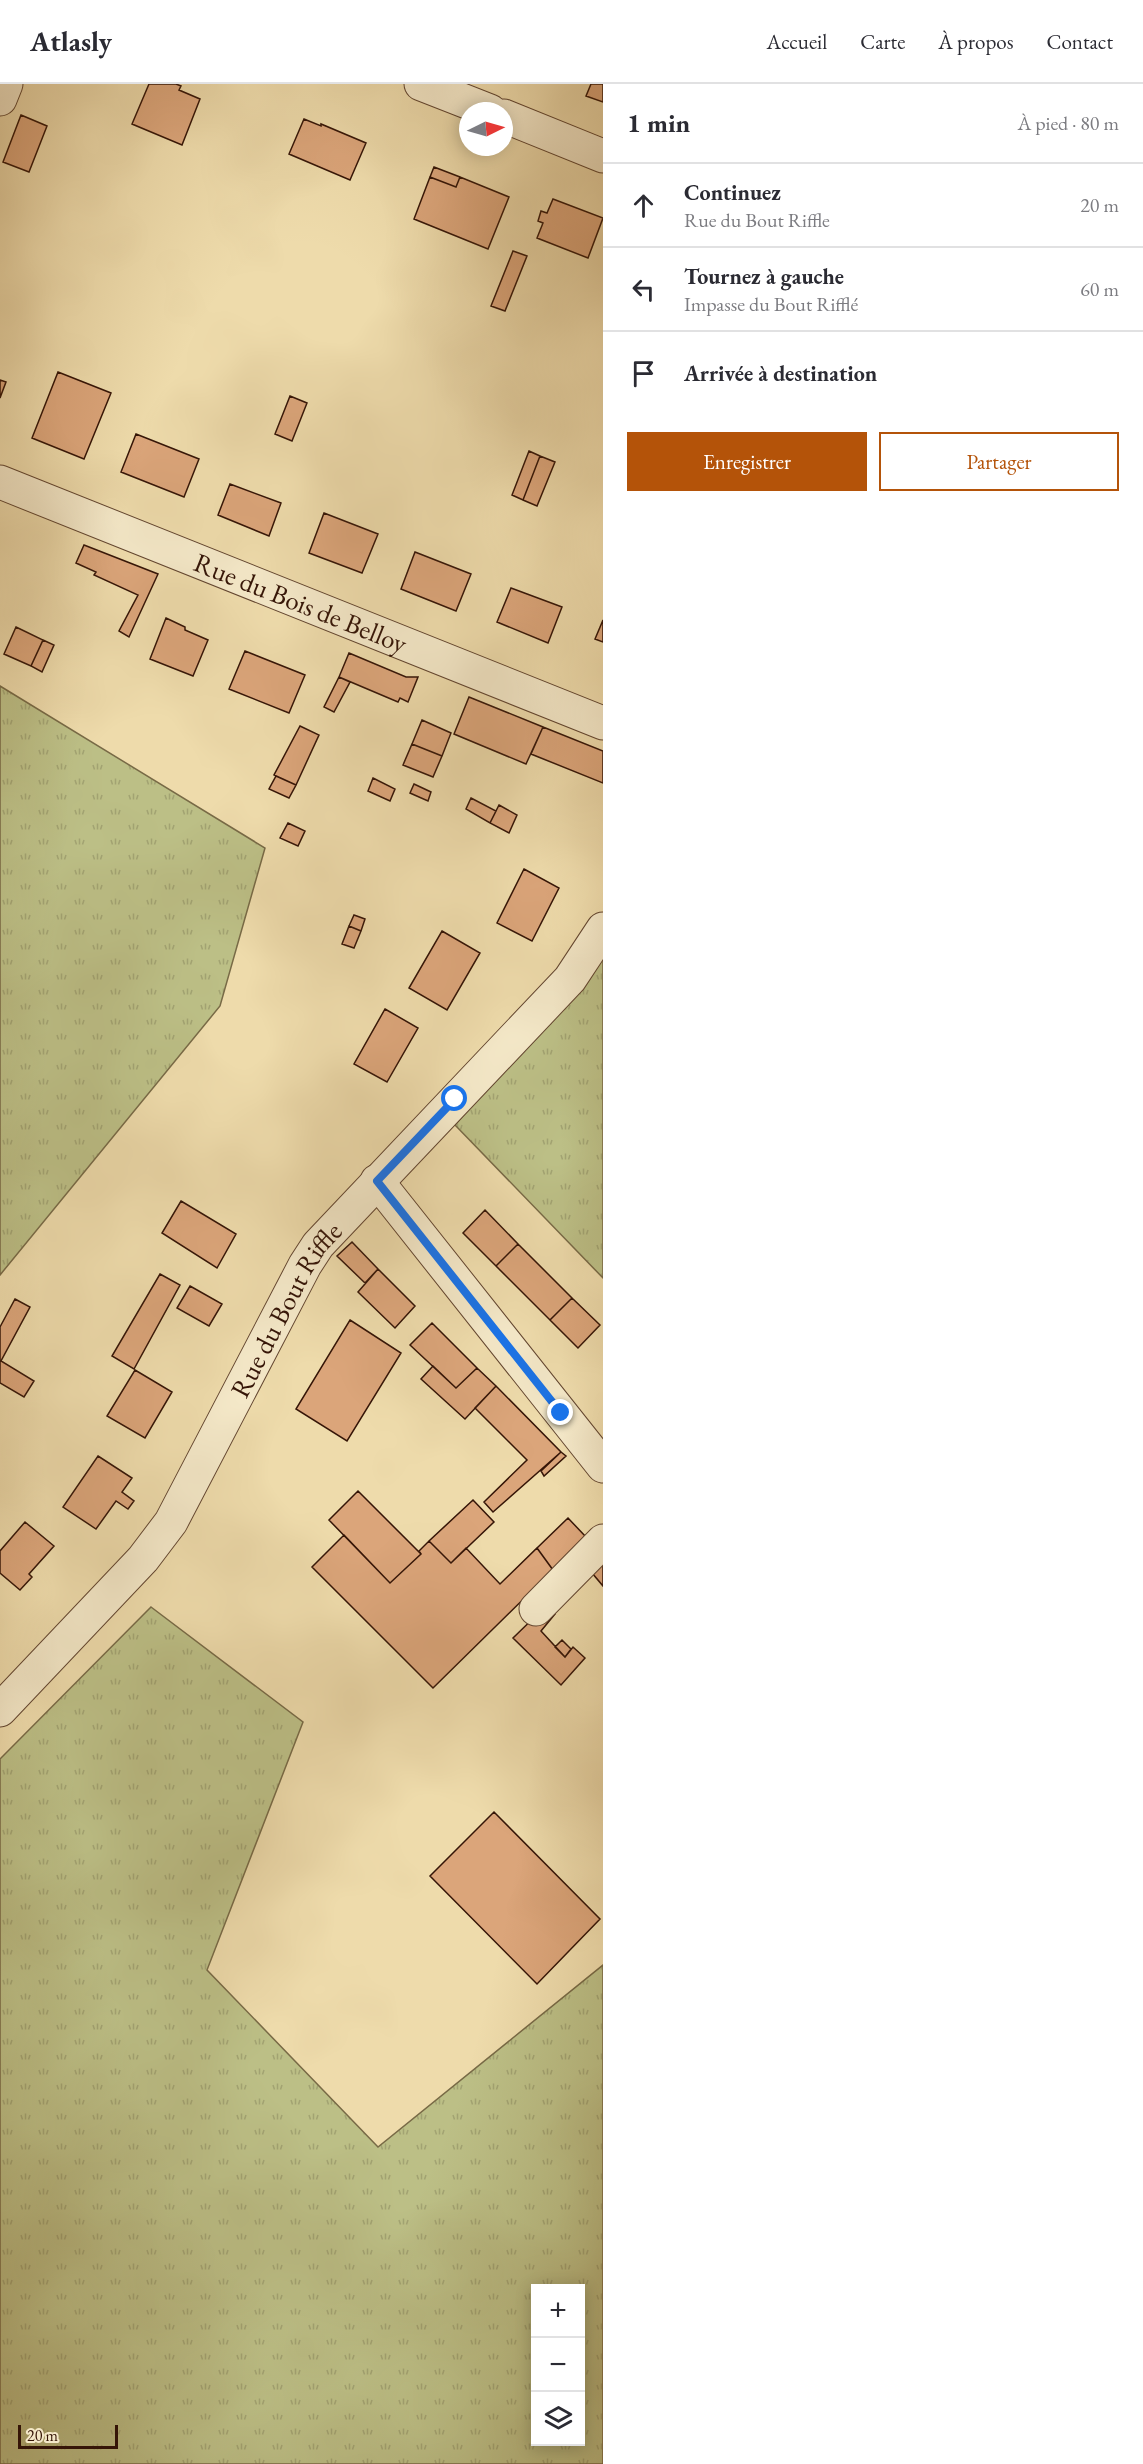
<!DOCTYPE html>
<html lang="fr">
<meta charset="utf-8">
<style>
body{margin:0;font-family:"EB Garamond",serif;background:#f2f2f3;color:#2b2b33}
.controls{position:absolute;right:18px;bottom:18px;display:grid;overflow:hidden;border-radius:0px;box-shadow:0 3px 15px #0003}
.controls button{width:54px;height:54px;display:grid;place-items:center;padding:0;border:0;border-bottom:2px solid #e1e1e2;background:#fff;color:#2b2b33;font:30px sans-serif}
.compass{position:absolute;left:459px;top:18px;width:54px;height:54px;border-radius:50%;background:#fff;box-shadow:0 3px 15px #0003;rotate:85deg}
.scale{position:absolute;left:18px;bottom:15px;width:100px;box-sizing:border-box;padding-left:6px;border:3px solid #351507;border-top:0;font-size:16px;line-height:21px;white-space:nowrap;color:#351507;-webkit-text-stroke:4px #f4e8c8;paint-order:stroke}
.stop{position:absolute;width:18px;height:18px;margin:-14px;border:4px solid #1a73e8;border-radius:50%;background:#fff}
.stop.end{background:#1a73e8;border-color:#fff;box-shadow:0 2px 6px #0008}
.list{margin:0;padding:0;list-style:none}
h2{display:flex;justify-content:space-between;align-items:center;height:78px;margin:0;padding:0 24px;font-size:26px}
h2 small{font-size:20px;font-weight:400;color:#7c7c81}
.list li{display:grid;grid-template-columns:39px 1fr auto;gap:18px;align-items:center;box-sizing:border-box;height:84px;padding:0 24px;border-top:2px solid #e1e1e2}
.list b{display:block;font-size:22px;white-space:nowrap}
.list p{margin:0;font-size:20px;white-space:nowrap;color:#7c7c81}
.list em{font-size:20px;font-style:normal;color:#7c7c81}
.actions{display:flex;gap:12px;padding:18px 24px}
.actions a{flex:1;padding:14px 0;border:2px solid #b45309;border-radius:0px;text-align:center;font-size:21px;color:#b45309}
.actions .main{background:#b45309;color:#fff}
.icon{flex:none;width:33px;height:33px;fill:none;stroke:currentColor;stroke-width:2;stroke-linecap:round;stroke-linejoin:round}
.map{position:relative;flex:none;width:603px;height:2380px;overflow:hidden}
header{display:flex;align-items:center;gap:36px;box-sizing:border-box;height:84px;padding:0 30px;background:#fff;border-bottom:2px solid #e1e1e2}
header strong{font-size:28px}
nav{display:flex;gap:33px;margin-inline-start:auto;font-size:21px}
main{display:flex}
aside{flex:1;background:#fff}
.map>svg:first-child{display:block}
.grass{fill:url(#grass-tufts);stroke:#786a46;stroke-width:1.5;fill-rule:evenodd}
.building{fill:#dba57a;stroke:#351507;stroke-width:1.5}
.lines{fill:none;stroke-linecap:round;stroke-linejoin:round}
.minor-casing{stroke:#634630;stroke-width:35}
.minor{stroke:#f4e8c8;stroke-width:33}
.route{stroke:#1a73e8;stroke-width:8}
.labels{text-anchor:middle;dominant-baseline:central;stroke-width:6;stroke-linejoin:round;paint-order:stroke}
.street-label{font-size:27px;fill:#351507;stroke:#f4e8c8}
</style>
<header>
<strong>Atlasly</strong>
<nav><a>Accueil</a><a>Carte</a><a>À propos</a><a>Contact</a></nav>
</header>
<main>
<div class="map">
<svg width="603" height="2380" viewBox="0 0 603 2380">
<defs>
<pattern id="grass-tufts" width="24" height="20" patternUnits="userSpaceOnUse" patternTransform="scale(1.5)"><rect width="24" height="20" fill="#bcbf86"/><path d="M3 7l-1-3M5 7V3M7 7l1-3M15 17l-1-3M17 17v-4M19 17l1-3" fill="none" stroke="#a2a372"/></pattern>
</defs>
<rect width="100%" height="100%" fill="#eedbab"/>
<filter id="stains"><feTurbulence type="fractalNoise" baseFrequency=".00333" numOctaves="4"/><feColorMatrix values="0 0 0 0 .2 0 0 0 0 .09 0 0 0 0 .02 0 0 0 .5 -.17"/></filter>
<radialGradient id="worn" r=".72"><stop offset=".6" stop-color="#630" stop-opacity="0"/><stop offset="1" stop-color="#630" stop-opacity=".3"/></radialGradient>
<path class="grass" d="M0,602L265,764L220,922L0,1191Z
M603,865V1194L455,1041Z
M151,1523L303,1638L207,1886L378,2063L603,1881V2380H0V1675ZM580,2204V2358H536V2204Z"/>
<path class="building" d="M149,0H176L181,2L179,6L200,15L182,61L132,40Z
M591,0H603V18L586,12Z
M21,31L47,42L29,88L3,78Z
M304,35L321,42V40L366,59L350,96L289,70Z
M434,83L460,93L456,103L430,93Z
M430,93L456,103L460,93L509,113L488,165L414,135Z
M553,115L603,134L588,174L537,154L543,139L538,137L541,127L547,129Z
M513,167L527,172L505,227L491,222Z
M58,288L111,309L84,375L32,354Z
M0,296L6,298L0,314Z
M290,312L307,319L292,357L275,350Z
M136,350L199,375L184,413L121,388Z
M529,367L540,372L523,416L512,411Z
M540,372L555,378L537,422L523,416Z
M230,400L281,419L269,452L218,431Z
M324,429L378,450L362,489L309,469Z
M84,461L158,490L129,553L119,547L138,511L94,491L96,488L76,479Z
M415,468L471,490L456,527L401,505Z
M511,504L562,523L548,559L497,538Z
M166,534L185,543V546L208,556L193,592L150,575Z
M603,536V558L595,555Z
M16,543L43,556L31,582L4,570Z
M43,556L54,561L42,588L31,582Z
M245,567L305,591L289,629L229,605Z
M349,569L406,593H418L408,618L400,614L398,618L339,593Z
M339,593L350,598L334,628L324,623Z
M469,613L543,643L526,680L454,650Z
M422,636L451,649L442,672L412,660Z
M300,642L319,651L296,701L274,691Z
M543,643L603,667V699L531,670Z
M412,660L442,672L433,693L403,681Z
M276,692L296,701L289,714L269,705Z
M373,694L395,705L390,717L368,707Z
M414,700L431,708L428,717L410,709Z
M471,714L496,727L490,739L466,725Z
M499,721L517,731L509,749L490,739Z
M288,739L305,747L298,762L280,754Z
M524,785L559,804L532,857L497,839Z
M354,831L365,835L361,847L349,842Z
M349,842L361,847L354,864L342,860Z
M442,847L480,869L447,926L409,904Z
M385,925L418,944L387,998L354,980Z
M181,1117L236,1150L217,1184L162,1149Z
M485,1126L518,1160L496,1182L463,1149Z
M352,1158L378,1185L365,1199L337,1172Z
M518,1160L572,1214L550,1236L496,1182Z
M378,1185L415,1222L395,1244L358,1208Z
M160,1190L180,1201L134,1285L112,1272Z
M190,1202L222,1220L209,1242L177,1224Z
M572,1214L600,1241L578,1264L550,1236Z
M15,1215L30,1223L1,1277L34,1297L24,1313L0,1299V1243Z
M350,1236L401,1269L347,1357L296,1325Z
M432,1239L477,1284L456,1304L410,1261Z
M433,1282L456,1304L477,1284L496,1302L465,1335L421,1295Z
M135,1286L172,1308L145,1354L107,1332Z
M496,1302L561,1368L493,1428L484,1418L527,1376L475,1324Z
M561,1368L566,1372L544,1392L541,1387Z
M98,1372L132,1394L122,1408L134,1417L128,1425L116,1417L96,1445L63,1423Z
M358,1407L421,1470L390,1499L329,1436Z
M473,1416L494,1438L451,1479L429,1457Z
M568,1434L586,1453L553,1486L537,1464Z
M25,1438L54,1462L29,1490L32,1493L20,1506L0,1489V1467Z
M344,1451L390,1499L421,1470L419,1467L429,1457L451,1479L466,1464L500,1500L537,1464L553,1486L433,1604L312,1483Z
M603,1468V1502L587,1483Z
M547,1521L555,1530L541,1547L565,1573L573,1563L585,1574L561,1601L513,1554Z
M562,1556L571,1565L565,1573L555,1563Z
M494,1728L600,1835L537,1900L430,1792Z"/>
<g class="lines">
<g class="minor-casing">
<g id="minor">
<path d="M421,0L490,27"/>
<path d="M0,15L6,0"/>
<path d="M504,32L603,72"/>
<path id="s1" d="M0,398L603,639"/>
<path d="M377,1097L603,1382"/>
<path d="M536,1525L603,1457"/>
<path id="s2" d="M0,1626L143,1475L171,1438L305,1181L318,1161L570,895L603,845"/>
</g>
</g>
<use href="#minor" class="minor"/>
</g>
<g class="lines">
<path class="route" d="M455,1015L377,1097L561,1329"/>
</g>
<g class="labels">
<g class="street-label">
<text stroke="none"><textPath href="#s1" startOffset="324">Rue du Bois de Belloy</textPath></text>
<text stroke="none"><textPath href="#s2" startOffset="496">Rue du Bout Riffle</textPath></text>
</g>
</g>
<rect width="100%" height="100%" filter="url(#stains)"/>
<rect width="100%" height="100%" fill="url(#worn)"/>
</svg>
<div class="controls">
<button>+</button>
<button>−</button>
<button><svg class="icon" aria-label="layers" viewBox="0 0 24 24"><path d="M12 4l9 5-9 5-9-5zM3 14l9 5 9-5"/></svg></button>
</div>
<svg class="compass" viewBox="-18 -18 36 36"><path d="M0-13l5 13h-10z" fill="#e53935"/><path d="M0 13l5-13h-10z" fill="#7c7c81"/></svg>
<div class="scale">20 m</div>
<div class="stop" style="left:455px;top:1015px"></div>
<div class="stop end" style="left:561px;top:1329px"></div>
</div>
<aside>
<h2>1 min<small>À pied · 80 m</small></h2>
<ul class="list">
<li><svg class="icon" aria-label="ahead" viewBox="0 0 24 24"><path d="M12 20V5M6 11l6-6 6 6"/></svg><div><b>Continuez</b><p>Rue du Bout Riffle</p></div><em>20 m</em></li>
<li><svg class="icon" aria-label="left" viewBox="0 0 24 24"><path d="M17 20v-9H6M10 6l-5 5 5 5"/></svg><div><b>Tournez à gauche</b><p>Impasse du Bout Rifflé</p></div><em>60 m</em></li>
<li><svg class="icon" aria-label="arrive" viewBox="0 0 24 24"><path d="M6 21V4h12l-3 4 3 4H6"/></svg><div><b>Arrivée à destination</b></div></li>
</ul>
<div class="actions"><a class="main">Enregistrer</a><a>Partager</a></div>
</aside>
</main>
